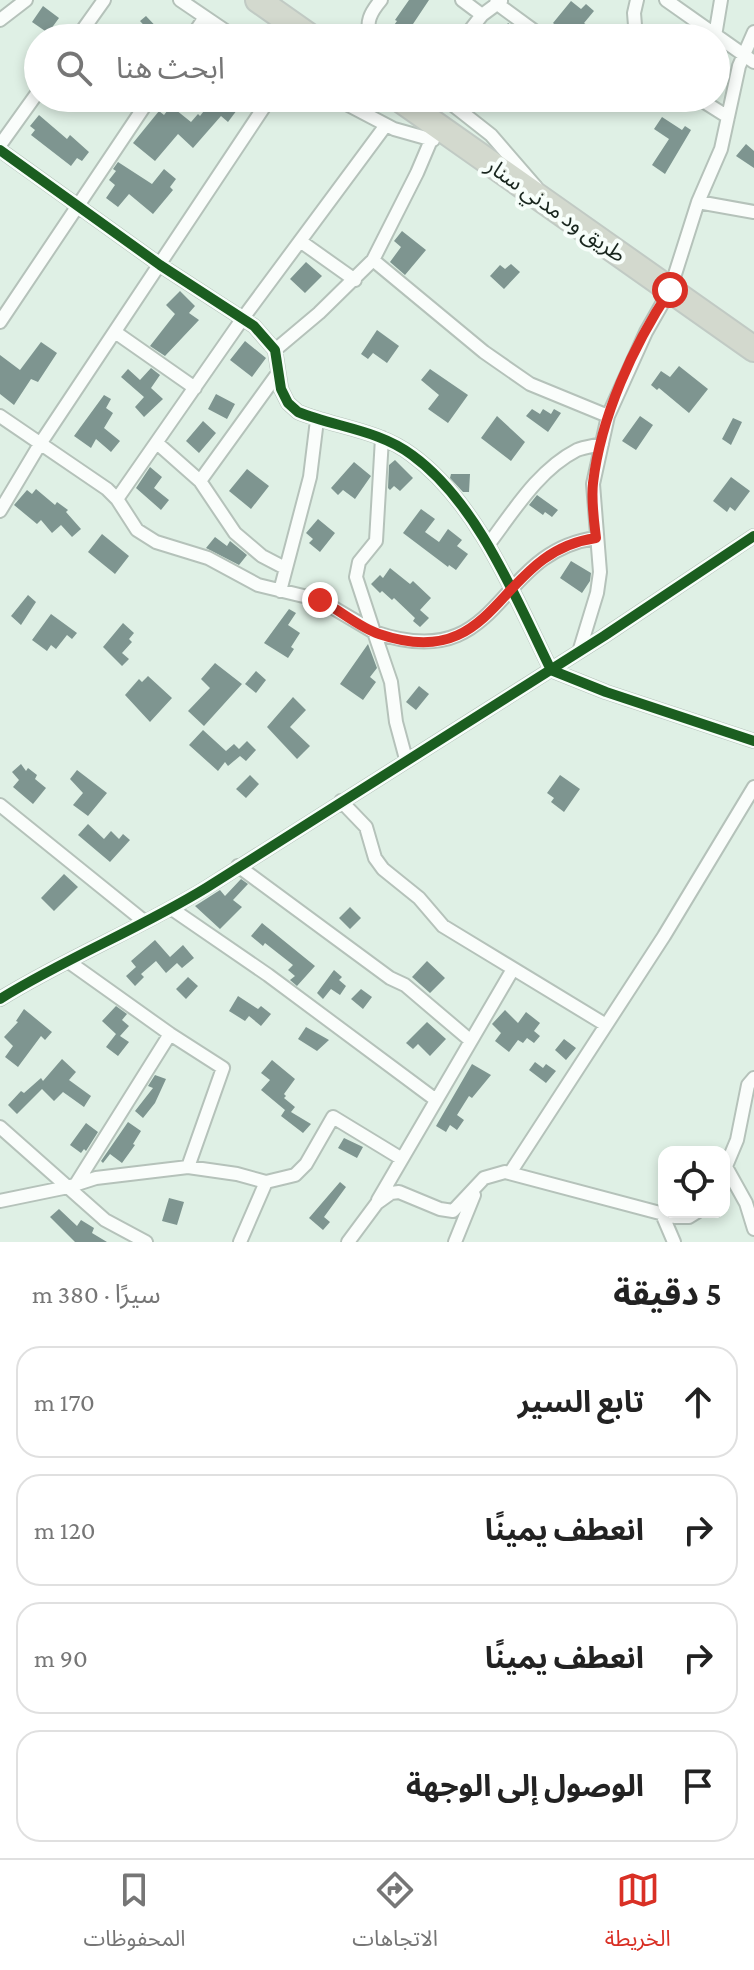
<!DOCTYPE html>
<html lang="ar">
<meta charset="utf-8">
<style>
body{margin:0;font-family:"Crimson Pro","Noto Sans Arabic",serif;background:#f6f6f6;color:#222;direction:rtl}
.controls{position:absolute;right:24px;bottom:24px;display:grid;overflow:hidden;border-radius:16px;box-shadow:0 4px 12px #0003}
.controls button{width:72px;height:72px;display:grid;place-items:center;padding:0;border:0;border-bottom:2px solid #e0e0e0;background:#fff;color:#222;font:40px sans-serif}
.stop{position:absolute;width:24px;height:24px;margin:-18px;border:6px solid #d93025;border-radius:50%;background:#fff}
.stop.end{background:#d93025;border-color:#fff;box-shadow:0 2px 8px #0008}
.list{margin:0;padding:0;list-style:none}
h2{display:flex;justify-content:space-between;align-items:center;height:104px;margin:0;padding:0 32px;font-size:34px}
h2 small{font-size:26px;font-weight:400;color:#767676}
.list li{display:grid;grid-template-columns:52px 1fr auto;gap:24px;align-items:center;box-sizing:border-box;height:112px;margin:0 16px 16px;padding:0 16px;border:2px solid #e0e0e0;border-radius:24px}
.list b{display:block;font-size:30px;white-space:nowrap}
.list em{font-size:26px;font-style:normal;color:#767676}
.icon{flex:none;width:44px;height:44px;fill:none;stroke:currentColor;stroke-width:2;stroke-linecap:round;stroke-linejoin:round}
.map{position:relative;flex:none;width:754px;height:1242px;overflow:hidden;direction:ltr}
.search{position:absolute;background:#fff;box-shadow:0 4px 12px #0003;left:24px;right:24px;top:24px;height:88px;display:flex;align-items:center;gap:20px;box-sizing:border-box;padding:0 28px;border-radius:44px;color:#767676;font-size:30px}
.sheet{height:616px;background:#fff}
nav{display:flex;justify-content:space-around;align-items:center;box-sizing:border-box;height:112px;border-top:2px solid #e0e0e0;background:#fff;font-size:22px;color:#767676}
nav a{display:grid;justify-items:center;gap:4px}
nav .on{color:#d93025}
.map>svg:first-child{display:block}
.building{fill:#7e9590}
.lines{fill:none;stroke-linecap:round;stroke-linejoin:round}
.street-casing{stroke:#b5c2ba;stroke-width:16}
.highway-casing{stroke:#c1cac4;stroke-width:28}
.street{stroke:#fafdfb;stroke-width:12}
.highway{stroke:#d3d9ce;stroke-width:24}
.cycleway-casing{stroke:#f7fefa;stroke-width:15}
.cycleway{stroke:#1b5e20;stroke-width:10}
.route{stroke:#d93025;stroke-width:10}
.labels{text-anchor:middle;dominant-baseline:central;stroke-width:8;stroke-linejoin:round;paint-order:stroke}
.street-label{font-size:22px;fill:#19261e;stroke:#f7fefa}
</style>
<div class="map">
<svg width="754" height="1242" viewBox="0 0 754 1242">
<rect width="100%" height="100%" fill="#dff0e5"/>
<path class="building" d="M409,0H429L409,30L406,28L402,35L392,28L397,21L395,20Z
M571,1L581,9L586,4L594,11L584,23L605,38H560L564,33L553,23Z
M43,6L59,18L48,33L32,22Z
M146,16L165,36L170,29L182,38H143L150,32L140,21Z
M508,23L520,32L516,38H497Z
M214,98H238L243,102L228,122L221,116L193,148L178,134L155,161L133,143L159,111L164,115L171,106L191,122L198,114L200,116Z
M39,115L67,139L70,135L89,152L82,161L77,158L71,166L31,135L35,130L30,126Z
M662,117L682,130L685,126L691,130L665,174L652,165L669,139L654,129Z
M746,144L754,151V168L736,156Z
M118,162L152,184L164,169L176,179L170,187L173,190L153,214L129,194L118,207L106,198L115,185L109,180L116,171L113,169Z
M402,231L426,250L405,275L390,262L401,247L394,241Z
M306,262L322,276L305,293L290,279Z
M511,264L520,272L504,289L490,276L500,265L505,269Z
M180,291L195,306L189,313L199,320L165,356L150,346L175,314L166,305Z
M377,330L399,346L387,363L373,353L368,359L361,354Z
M245,341L266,358L252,377L230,360Z
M41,342L57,353L38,382L31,379L14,405L0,394V355L20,370Z
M679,366L708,389L689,413L659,388L657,390L651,385L661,371L670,377Z
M151,368L160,375L151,388L163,399L144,417L135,407L144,397L121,377L128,369L140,380Z
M430,369L468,395L448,423L428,409L439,395L421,380Z
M216,394L235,404L227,419L208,409Z
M104,395L111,399L106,408L113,413L104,428L120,441L111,452L96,439L91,448L74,436Z
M532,409L540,414L543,409L551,414L554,409L561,413L548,432L526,416Z
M497,416L525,442L511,461L481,438Z
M640,416L653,425L636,450L622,441Z
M733,418L742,422L731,445L722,439Z
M203,421L216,433L199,453L186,441Z
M395,460L413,478L400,491L394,486L390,490L388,488L389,465Z
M354,462L371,476L355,499L343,490L338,495L331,488Z
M150,467L162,477L154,488L169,500L161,510L136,488Z
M247,469L269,486L251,509L229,491Z
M451,474H470L469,492H463L450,478Z
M731,477L750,491L735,511L730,507L727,512L713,501Z
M36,489L55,505L57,502L68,510L66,512L81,529L72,537L61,525L52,533L41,520L37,524L14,505L27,490L32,494Z
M537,495L558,510L552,517L545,512L543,515L529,505Z
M421,509L435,519L425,532L439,542L448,529L462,540L457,546L468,554L456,570L449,565L448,567L403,533Z
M318,519L335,533L320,552L309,543L313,539L306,533Z
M102,534L129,556L115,574L88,552Z
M215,537L227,546L230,541L247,555L239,565L206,548Z
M571,561L591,573L590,581L582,593L560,578Z
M390,568L410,584L413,581L431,598L420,610L429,618L420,627L413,621L415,618L394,598L392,600L382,591L380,593L371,584L380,575L383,578Z
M28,595L36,602L21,625L11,616Z
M289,609L296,613L288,625L300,633L291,647L294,649L288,658L264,643Z
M51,614L77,633L72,639L67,635L56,649L51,645L47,651L32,640Z
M123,623L134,633L129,639L132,642L122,653L129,659L122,666L103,647Z
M368,644L377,668L370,677L376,682L363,700L340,684Z
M215,663L242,684L204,726L188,711L210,688L201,679Z
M256,671L266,680L256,693L245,684Z
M148,676L172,698L150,722L125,695L139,679L142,682Z
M419,686L429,694L416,710L406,702Z
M293,697L306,710L290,727L310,746L297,759L267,727Z
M203,730L226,751L234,744L239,749L247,741L256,750L246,761L240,756L228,766L225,762L218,771L189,745Z
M21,764L26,771L28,768L37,775L35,779L46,788L33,804L13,787L19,780L12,772Z
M77,770L107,793L88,816L73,805L83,793L70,779Z
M250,775L259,784L246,798L236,789Z
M560,775L580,789L564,812L551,802L554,798L547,793Z
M88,824L104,839L111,831L119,839L123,834L130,840L110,862L78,835Z
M64,874L78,887L54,911L41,898Z
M241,879L248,884L233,900L242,907L220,929L195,906L220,890L225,896Z
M350,907L361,918L350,929L339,918Z
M262,923L315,966L297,986L290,980L295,976L288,970L293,965L265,943L263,946L251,936Z
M155,940L170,957L183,945L194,958L182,968L177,963L166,973L156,961L141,974L144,977L135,986L126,976L136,967L131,961Z
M427,961L445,978L430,993L412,977Z
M334,970L342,977L339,980L346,986L340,995L331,989L323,999L317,993Z
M188,977L198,986L186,999L176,989Z
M361,989L372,997L363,1009L351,999Z
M238,996L258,1009L261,1006L271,1014L261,1026L249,1016L245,1021L229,1011Z
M116,1006L127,1014L122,1020L129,1026L120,1036L129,1042L118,1056L106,1047L116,1034L102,1021Z
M24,1009L52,1032L45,1040L41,1036L18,1067L5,1057L13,1046L4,1037L18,1022L16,1021Z
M505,1010L518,1023L526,1012L540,1023L534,1031L540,1036L534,1043L527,1038L523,1043L518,1040L509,1052L495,1041L501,1033L492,1024Z
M427,1022L446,1039L430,1056L418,1044L413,1049L406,1043Z
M306,1027L329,1040L317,1051L298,1039Z
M564,1039L576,1048L566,1060L555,1050Z
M62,1059L76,1072L69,1080L91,1096L84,1107L63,1092L54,1101L42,1089L17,1114L8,1105L21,1091L24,1093L41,1078L43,1081Z
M272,1060L295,1079L284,1094L286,1096L284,1098L295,1107L291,1112L311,1124L303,1133L281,1116L285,1110L261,1090L270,1080L261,1073Z
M535,1062L543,1068L546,1064L556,1071L546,1083L529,1070Z
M472,1064L491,1075L472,1098L469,1096L457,1115L464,1120L457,1130L450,1125L446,1132L436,1126Z
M155,1075L166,1079L155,1103L143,1118L135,1111L153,1088L148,1086Z
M128,1122L141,1131L133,1144L135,1145L122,1163L110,1154L103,1163L101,1161Z
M86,1123L98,1132L86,1151L84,1149L81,1153L70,1145Z
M344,1138L363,1147L357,1158L338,1148Z
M340,1182L346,1187L324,1217L330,1222L323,1230L309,1218Z
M169,1198L184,1202L177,1225L162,1221Z
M59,1209L77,1226L81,1220L94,1228L92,1233L107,1242H75L50,1217Z"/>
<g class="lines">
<g class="street-casing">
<path id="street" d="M180,0L236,38
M462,0L482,15
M666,0L754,62
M496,3L544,38
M0,20L26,0
M715,36L721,0
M77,38L104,0
M191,38L205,17
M372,38C364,23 371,12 381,0
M464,38L482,15L501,1
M636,38L634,13L637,0
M335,98L394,129L433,140
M444,98L491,135L536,187
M698,98L728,117
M0,145L38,92
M0,150L160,265L254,326L275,350L281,389L288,403L298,412C335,427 379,430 412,455C478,503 516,599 551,670L606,692L754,741
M698,202L754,212
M300,241L355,280
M373,260L484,352L530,384L608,416
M0,322L150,98
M115,332L195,388
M275,350L319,313L373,260L417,173L437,126
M0,416L107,489L117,499L137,530L156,542L208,558L258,585L320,600L374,632L391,682L396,722L406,759
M382,438L376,541L359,562L356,577L374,632C504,677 492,552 596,538
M157,443L200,481L235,533L262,556L285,568
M200,481L278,373
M117,499L243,318L386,125
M0,511L40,444L270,98
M488,545C513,512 538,470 577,450C584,447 594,446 602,444
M280,591L310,477L317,420
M579,652L597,593L600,572L593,484L608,416L646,332L670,290L698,202L721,149L739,66L754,32
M341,801L366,827L375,858L383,869L419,898L443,926L606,1025
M0,805L145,922
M238,866L390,978L405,985L471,1041
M172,909L268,975L436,1100
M69,962L170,1034L223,1068L188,1167
M0,999C66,958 139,929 206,888L604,636L754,536
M0,1127L105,1220L146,1242
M726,1167L746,1203L754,1229
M724,1171L737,1140L748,1085L754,1078
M510,1173L664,936L754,787
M76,1184L170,1034
M378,1200L513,969
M0,1201L68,1187L96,1178L188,1167L237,1174L266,1182L295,1175L306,1164L333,1117L402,1159
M662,1214L674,1242
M240,1242L266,1182
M348,1242L377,1203L391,1193L399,1192L440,1209L453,1211L484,1178L505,1172L675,1217H689L697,1212
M455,1242L474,1195"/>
</g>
<g class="highway-casing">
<path id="highway" d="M258,0L312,38
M398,98L754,349"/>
</g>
<use href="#street" class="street"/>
<use href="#highway" class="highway"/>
<g class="cycleway-casing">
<path id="cycleway" d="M0,150L160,265L254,326L275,350L281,389L288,403L298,412C335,427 379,430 412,455C478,503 516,599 551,670L606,692L754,741
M0,999C66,958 139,929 206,888L604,636L754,536"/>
</g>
<use href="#cycleway" class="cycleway"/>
</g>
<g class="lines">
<path class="route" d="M320,600C340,610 358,627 379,634C500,675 495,552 596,538C594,521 591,501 593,483C601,416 633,346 670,290"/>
</g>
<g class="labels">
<g class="street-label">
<text transform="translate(556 210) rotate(35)">طريق ود مدني سنار</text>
</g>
</g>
</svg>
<div class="controls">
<button><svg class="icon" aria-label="locate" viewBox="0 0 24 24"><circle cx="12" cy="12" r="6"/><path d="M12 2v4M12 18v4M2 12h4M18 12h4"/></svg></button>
</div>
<div class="stop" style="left:670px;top:290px"></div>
<div class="stop end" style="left:320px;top:600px"></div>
<div class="search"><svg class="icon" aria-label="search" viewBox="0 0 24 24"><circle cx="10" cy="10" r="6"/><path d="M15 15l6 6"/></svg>ابحث هنا</div>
</div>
<section class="sheet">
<h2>5 دقيقة<small>سيرًا · 380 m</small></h2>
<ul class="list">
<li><svg class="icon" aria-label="ahead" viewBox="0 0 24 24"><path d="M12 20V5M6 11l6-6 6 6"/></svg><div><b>تابع السير</b></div><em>170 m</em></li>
<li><svg class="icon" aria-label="right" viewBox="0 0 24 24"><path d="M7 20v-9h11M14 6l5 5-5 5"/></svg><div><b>انعطف يمينًا</b></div><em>120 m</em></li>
<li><svg class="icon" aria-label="right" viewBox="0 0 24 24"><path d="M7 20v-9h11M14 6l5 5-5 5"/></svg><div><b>انعطف يمينًا</b></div><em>90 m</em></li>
<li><svg class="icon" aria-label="arrive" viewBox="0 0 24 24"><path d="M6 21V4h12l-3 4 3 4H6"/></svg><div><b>الوصول إلى الوجهة</b></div></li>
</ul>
</section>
<nav>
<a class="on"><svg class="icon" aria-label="map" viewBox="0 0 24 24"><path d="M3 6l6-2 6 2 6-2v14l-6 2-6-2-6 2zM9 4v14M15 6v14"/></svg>الخريطة</a>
<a><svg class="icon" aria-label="directions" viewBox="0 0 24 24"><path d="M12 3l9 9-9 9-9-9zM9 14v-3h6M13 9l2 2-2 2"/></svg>الاتجاهات</a>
<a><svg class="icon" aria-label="saved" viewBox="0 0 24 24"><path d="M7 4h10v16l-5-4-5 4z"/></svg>المحفوظات</a>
</nav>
